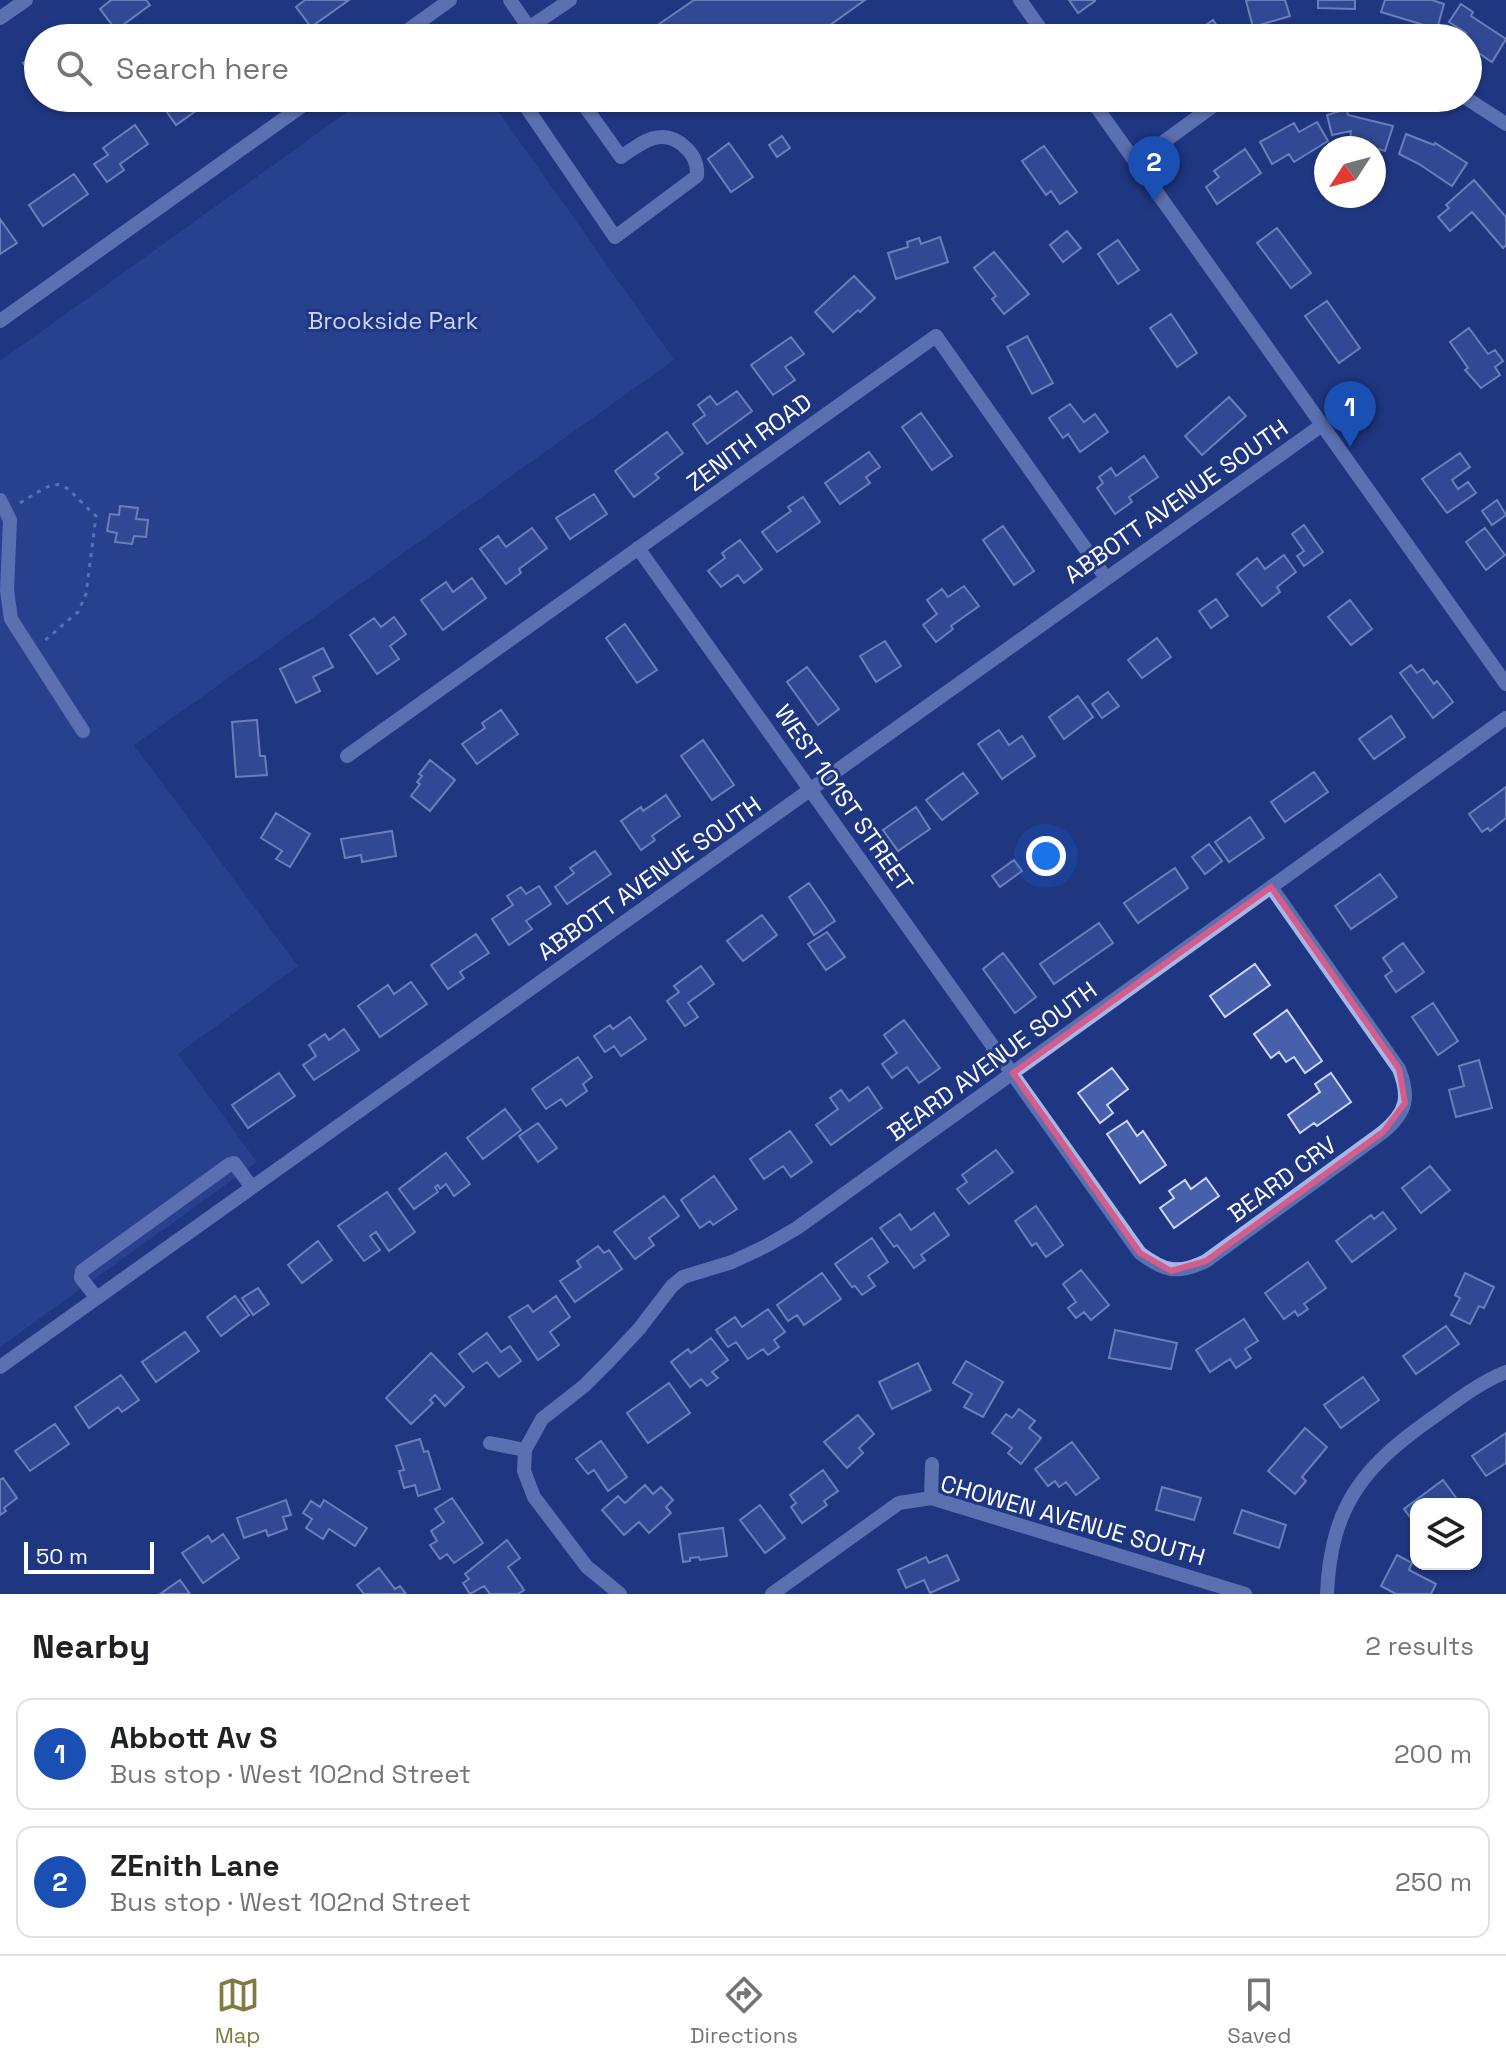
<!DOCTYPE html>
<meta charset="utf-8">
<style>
body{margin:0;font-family:"Space Grotesk",sans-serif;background:#f2f2f2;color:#202124}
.controls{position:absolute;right:24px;bottom:24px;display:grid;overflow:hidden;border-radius:16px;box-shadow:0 2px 6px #0004}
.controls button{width:72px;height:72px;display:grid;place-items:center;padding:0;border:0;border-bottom:2px solid #e0e0e0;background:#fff;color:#202124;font:40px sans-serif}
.compass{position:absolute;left:1314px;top:136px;width:72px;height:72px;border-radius:50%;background:#fff;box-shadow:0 2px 6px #0004;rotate:234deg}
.scale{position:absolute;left:24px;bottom:20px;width:130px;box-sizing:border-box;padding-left:8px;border:4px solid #fff;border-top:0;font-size:22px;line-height:28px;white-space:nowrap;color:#fff;-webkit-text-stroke:6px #1f3682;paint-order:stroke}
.you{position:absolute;left:1046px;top:856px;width:28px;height:28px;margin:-20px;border:6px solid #fff;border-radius:50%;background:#1a73e8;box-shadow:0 0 0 12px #1a73e833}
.badge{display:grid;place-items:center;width:52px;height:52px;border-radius:50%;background:#817b41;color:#fff;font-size:26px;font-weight:700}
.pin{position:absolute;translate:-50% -66px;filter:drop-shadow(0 2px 4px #0008)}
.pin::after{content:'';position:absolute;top:42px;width:28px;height:24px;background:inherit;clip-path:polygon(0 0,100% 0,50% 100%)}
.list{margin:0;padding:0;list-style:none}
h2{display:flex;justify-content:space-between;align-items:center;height:104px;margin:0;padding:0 32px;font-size:34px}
h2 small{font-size:26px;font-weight:400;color:#757577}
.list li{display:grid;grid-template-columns:52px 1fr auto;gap:24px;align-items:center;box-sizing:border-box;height:112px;margin:0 16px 16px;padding:0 16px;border:2px solid #e0e0e0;border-radius:16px}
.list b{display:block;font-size:30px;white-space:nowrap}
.list p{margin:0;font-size:26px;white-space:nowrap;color:#757577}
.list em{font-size:26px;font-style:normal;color:#757577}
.icon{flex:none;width:44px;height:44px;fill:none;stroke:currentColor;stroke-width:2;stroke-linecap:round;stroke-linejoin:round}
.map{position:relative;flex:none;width:1506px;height:1594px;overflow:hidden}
.search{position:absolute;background:#fff;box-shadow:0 2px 6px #0004;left:24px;right:24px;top:24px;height:88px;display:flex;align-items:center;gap:20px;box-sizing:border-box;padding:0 28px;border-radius:44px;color:#757577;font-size:30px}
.sheet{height:360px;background:#fff}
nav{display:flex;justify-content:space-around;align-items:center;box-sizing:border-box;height:112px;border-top:2px solid #e0e0e0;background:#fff;font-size:22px;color:#757577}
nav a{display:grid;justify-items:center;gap:4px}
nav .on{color:#817b41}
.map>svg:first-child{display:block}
.green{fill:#334ea1}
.building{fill:#4760ab;stroke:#cad5f7;stroke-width:2}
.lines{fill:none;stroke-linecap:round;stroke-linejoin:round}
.path{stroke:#a5b6e9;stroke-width:3;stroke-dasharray:4 6;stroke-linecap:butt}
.minor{stroke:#a5b6e9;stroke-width:14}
.marked{fill:none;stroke:#d45d8c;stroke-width:6;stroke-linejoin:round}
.labels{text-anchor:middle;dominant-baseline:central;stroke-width:6;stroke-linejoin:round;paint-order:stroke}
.park-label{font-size:24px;fill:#cad5f7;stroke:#1f3682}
.street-label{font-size:24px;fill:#fff;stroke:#1f3682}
</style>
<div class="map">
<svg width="1506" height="1594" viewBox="0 0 1506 1594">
<rect width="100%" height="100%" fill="#1f3682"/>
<path class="green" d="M367,98H489L674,360L134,745L298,966L178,1054L257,1162L0,1347V361Z"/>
<path class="building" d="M111,0H146L150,5L116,30L100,9Z
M305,0H349L311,27L296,7Z
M694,0H865L812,38H639Z
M1069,0H1095V1L1078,13Z
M1250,0H1285L1290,16L1253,27L1246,1Z
M1318,0H1355V9L1318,8Z
M1385,0H1432L1444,4L1437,29L1381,12Z
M1461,4L1473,12L1471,16L1506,39L1492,62L1468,46V38H1462L1466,33L1449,22Z
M1213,20L1225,38H1187Z
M38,52V84L23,63Z
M172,98H214L176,125L162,105Z
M1347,109L1348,115L1393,126L1385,151L1350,141L1351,131L1332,135L1327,115Z
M1317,122L1328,141L1294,162L1289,154L1272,164L1260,142L1294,123L1299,132Z
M135,125L148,144L120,164L124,170L107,182L94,164L108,155L103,148Z
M1406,134L1434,145L1435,143L1467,163L1452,186L1419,164L1399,154Z
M782,136L790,148L777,157L769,145Z
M729,143L753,177L731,192L708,159Z
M1044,146L1077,192L1060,204L1051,191L1046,195L1022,161Z
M1245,149L1261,173L1217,204L1206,187L1219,177L1214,171Z
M74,174L88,194L43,226L29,205Z
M1474,180L1506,217V245L1503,248L1472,212L1450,231L1438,217L1449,208L1446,205Z
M0,219L17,243L0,254Z
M1277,228L1311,273L1291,288L1257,243Z
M1067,231L1081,248L1063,262L1050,245Z
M940,237L948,262L896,279L888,253L908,247L907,242L919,238L921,244Z
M1118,240L1139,270L1118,284L1098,254Z
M994,252L1029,294L1004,314L992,299L996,296L974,268Z
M854,276L875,298L860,312L858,310L833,332L815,312Z
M1327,301L1360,348L1339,363L1305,316Z
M1171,314L1197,353L1177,367L1150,328Z
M1469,328L1488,354L1495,350L1503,361L1495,367L1500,375L1481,388L1465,370L1468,368L1450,342Z
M1027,336L1053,383L1032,394L1007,347Z
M791,337L804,354L785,367L795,380L773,395L751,365Z
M737,391L752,411L707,444L693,424L705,415L698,405L710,396L717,405Z
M1229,397L1246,416L1202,455L1185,436Z
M1070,404L1084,422L1095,414L1108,432L1080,452L1068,434L1063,438L1049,418Z
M921,413L952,456L932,470L902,427Z
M667,432L683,453L655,474L659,478L634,497L615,471Z
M869,452L880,467L866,477L870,483L840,504L825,483Z
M1460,453L1470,467L1452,480L1458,489L1468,482L1476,493L1447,513L1422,479Z
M1144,456L1158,477L1129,497L1132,502L1115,514L1097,488L1103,483L1099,477L1111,468L1116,476Z
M594,494L607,514L570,539L556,518Z
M803,497L820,522L777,552L762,532L791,511L788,507Z
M1497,500L1506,515L1492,525L1482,511Z
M120,506L138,508L136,519L148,520L146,537L134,536L132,544L115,542L117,533L107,531L110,514L119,515Z
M1304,525L1323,552L1304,566L1297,556L1304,551L1292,534Z
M1003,526L1034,571L1014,585L983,540Z
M532,528L547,548L519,569L521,573L506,584L480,549L498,536L506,547Z
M1485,528L1505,555L1486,570L1466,542Z
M740,540L762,569L744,583L738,575L721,587L708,571L725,558L722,553Z
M1284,555L1296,572L1277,587L1280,592L1262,606L1237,574L1257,558L1265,569Z
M472,578L486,598L443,630L421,600L446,582L453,592Z
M964,586L979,606L951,626L953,629L936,642L923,625L937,614L927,600L942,589L948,597Z
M1216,599L1228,616L1211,628L1199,611Z
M1350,600L1372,629L1351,645L1328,617Z
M394,617L406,634L390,646L399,659L377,674L350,635L374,618L381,627Z
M625,624L657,670L637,683L606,638Z
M1157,638L1171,657L1142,678L1128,660Z
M885,641L901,666L876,682L860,656Z
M323,648L333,667L313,677L320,691L296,703L280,669Z
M1411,665L1417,673L1423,669L1434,684L1437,681L1453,702L1433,718L1400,673Z
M807,667L839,709L818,725L787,682Z
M1108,692L1119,706L1102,718L1092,704Z
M1078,696L1093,717L1064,739L1049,717Z
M501,710L518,734L477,764L462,744L485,728L482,723Z
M1391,716L1405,737L1374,759L1359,739Z
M257,720L260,756H265L267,775L236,777L232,722Z
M999,730L1009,745L1022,736L1035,756L1002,779L978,744Z
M703,740L734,785L712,800L681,756Z
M430,760L455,780L430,811L411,796L420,784L417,782L422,776L419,774Z
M1314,772L1328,792L1285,822L1271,802Z
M963,773L978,793L942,820L926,800Z
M1506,787V818L1490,831L1488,828L1482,832L1469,814Z
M666,795L680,816L652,836L655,840L641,850L621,821L641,807L643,811Z
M916,807L930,829L898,851L883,830Z
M276,813L310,834L290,867L276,859L282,851L261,838Z
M1250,817L1264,838L1229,862L1215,842Z
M392,831L396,856L362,862L361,855L345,858L341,839Z
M1209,844L1222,861L1205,874L1192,857Z
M595,851L611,874L567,904L555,887L574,873L570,868Z
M1014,860L1022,871L1000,887L992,876Z
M1175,868L1188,888L1138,923L1124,903Z
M1380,874L1397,897L1351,929L1335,906Z
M809,883L835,921L814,935L789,897Z
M539,886L551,904L526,921L532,929L509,945L492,919L513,905L507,896L521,887L526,894Z
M762,915L777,935L743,961L727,941Z
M1099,923L1113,943L1054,984L1040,964Z
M827,932L845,957L826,970L808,944Z
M476,934L489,953L460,972L464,978L448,989L431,965Z
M1403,943L1424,972L1396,992L1385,976L1392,971L1383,958Z
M1003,953L1036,997L1015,1013L983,969Z
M1255,964L1270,985L1225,1017L1210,996Z
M701,966L714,984L688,1003L698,1017L685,1026L667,1001L679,992L674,986Z
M411,982L427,1004L380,1037L358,1006L388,985L394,994Z
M1433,1003L1458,1041L1438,1055L1412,1017Z
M1287,1010L1322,1061L1305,1073L1294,1057L1286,1062L1279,1052L1271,1058L1254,1034Z
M630,1017L646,1039L621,1056L614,1046L605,1052L594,1036L610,1025L613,1029Z
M904,1020L940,1068L919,1083L907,1067L892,1078L882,1064L897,1053L884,1035Z
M344,1029L359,1050L314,1080L303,1065L316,1056L309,1045L325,1034L329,1040Z
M578,1057L592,1077L583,1084L587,1091L566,1106L561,1099L546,1109L532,1089Z
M1479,1060L1492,1108L1456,1117L1449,1090L1464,1086L1459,1066Z
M1112,1068L1128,1089L1107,1105L1113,1113L1100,1123L1078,1093Z
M279,1073L295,1096L248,1128L232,1105Z
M1331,1073L1351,1102L1317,1126L1314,1123L1300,1133L1288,1115L1320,1092L1315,1084Z
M868,1087L882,1108L831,1145L816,1125L838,1109L830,1098L841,1090L849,1101Z
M505,1109L521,1130L483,1159L467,1138Z
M1127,1121L1137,1136L1143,1131L1166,1165L1140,1183L1107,1134Z
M538,1123L557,1148L538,1162L519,1136Z
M790,1131L812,1162L791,1177L783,1166L764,1179L750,1159Z
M996,1150L1013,1172L969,1204L957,1189L967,1182L962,1175Z
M446,1153L470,1184L454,1196L446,1184L440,1189L438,1185L435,1187L438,1192L414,1209L399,1189Z
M1430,1166L1450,1190L1421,1213L1402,1188Z
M714,1176L737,1209L713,1225L710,1221L700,1228L681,1200Z
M1206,1178L1219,1196L1174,1228L1160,1208L1174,1198L1169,1191L1185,1180L1191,1189Z
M387,1192L415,1232L389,1251L376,1232L370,1236L380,1250L364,1261L338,1226Z
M664,1196L679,1216L649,1238L654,1245L635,1259L614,1232Z
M1036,1206L1063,1245L1046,1257L1036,1243L1032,1246L1015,1221Z
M1383,1212L1396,1229L1352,1262L1336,1241L1371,1215L1374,1219Z
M934,1213L949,1235L921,1255L925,1260L914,1268L897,1245L894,1247L880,1228L900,1214L911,1230Z
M872,1238L888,1262L868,1276L875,1286L862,1295L855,1286L852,1287L835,1264Z
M318,1241L332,1260L302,1283L288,1265Z
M598,1246L604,1253L609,1250L622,1269L575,1302L560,1281L581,1267L577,1261Z
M1308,1262L1326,1288L1304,1304L1308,1309L1298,1316L1295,1311L1284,1319L1265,1293Z
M1081,1270L1109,1305L1091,1320L1084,1312L1076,1318L1068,1308L1076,1302L1063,1284Z
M822,1273L841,1299L804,1325L797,1315L788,1321L777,1305Z
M1465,1273L1494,1287L1484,1308L1479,1306L1470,1324L1451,1315L1460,1298L1455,1295Z
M258,1288L269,1304L253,1315L242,1298Z
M235,1296L249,1315L221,1336L207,1317Z
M556,1296L570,1317L550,1332L559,1345L538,1360L509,1317L528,1305L533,1312Z
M768,1309L785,1332L774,1340L779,1347L768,1355L763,1349L748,1359L736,1342L728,1347L716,1330L735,1317L742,1327Z
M1244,1319L1258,1341L1245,1349L1251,1358L1236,1368L1230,1359L1210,1372L1196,1350Z
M1446,1326L1459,1344L1416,1374L1403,1356Z
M1115,1330L1177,1343L1171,1369L1109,1358Z
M185,1332L199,1351L156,1382L142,1362Z
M487,1333L501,1352L510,1346L521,1361L499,1377L487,1362L473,1372L459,1354Z
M711,1338L728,1360L712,1372L718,1378L707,1386L701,1379L690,1387L671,1362L688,1349L691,1353Z
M431,1353L464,1387L445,1406L435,1395L430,1400L433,1403L411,1424L386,1398Z
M966,1361L1003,1382L983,1417L964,1407L972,1394L953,1383Z
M918,1363L931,1390L892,1409L879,1382Z
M121,1375L139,1400L122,1412L118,1407L89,1428L75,1407Z
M1363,1377L1379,1400L1341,1428L1324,1405Z
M669,1383L690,1413L648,1443L627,1413Z
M1019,1409L1035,1421L1029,1428L1041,1438L1021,1464L1008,1453L1012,1448L992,1433L1006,1414L1012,1418Z
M858,1415L874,1434L859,1448L863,1453L847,1468L824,1442Z
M55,1424L69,1444L30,1471L15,1451Z
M1305,1428L1327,1447L1302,1477L1306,1481L1295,1494L1268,1471Z
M1506,1433V1463L1486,1476L1472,1456Z
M420,1439L424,1452L428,1451L440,1489L418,1496L415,1485L404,1488L399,1471L404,1470L396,1446Z
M601,1441L627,1477L608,1491L594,1470L588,1474L576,1459Z
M1072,1442L1099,1478L1076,1495L1066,1482L1059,1487L1055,1481L1048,1486L1035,1469Z
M823,1470L838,1491L824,1501L827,1505L802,1523L791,1507L796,1503L790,1495Z
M3,1478L17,1498L4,1508L6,1511L0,1515V1480Z
M1443,1480L1457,1499L1451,1504H1416V1525L1404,1509Z
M645,1485L653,1494L661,1487L673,1500L666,1507L671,1513L649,1533L639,1522L624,1535L602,1510L618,1496L625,1503Z
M1162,1487L1201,1498L1194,1520L1156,1510Z
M452,1498L483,1543L454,1563L447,1554L440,1559L430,1545L437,1541L431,1531L444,1522L435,1509Z
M286,1500L291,1515L283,1517L287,1529L268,1536L266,1530L244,1538L237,1518Z
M324,1500L367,1528L355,1546L329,1529L323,1539L306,1528L312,1519L303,1513L311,1501L320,1507Z
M760,1505L785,1538L765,1553L740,1520Z
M1242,1510L1286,1525L1279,1548L1234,1533Z
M723,1528L727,1556L700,1560L699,1557L690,1558V1561L683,1562L679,1534Z
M223,1534L239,1558L203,1583L182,1553L208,1536L212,1542Z
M507,1540L520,1558L508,1567L524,1590L518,1594H490L484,1586L470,1594L463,1583L469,1579L465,1574Z
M947,1555L959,1580L930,1593L924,1580L906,1588L898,1570L926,1557L929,1563Z
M1397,1555L1412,1563L1409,1570L1436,1584L1431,1594H1396L1381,1586Z
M379,1568L395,1589L400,1586L406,1594H364L357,1585Z
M180,1580L190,1594H160Z"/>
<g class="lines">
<path class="path" d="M20,503C66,474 57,480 96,516L86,594L78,612L43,642"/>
<path class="minor" d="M510,0L536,38
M1020,0L1047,38
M0,18L26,0
M397,38L450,0
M514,38L570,0
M520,98L615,237L697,176C698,164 694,155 685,147C663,126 642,142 621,157L579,98
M1090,98L1506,684
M1466,98L1506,124
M1136,162L1224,98
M0,321L313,98
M0,500L10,520L7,590L11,619L83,731
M638,548L1140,1253C1164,1271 1177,1275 1206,1261L1383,1132C1407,1112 1410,1097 1399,1069L1271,887
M347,756L936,336L1106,578
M96,1297L81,1278L82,1271L230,1164L234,1163L251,1186
M0,1367L1322,425
M490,1443L525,1450
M931,1498L932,1464
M620,1594L587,1567L534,1497L524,1471L525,1450L542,1419L584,1386L610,1360L639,1329L672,1286L683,1277L732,1262L766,1246L797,1228L1506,718
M772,1594L899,1503L931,1498L1245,1594
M1327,1594C1331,1502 1366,1464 1438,1414C1460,1398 1481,1382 1506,1372"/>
</g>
<path d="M0 0H1506V1594H0ZM1271,887L1399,1069L1405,1103L1383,1132L1206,1261L1171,1271L1140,1253L1013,1073Z" fill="#1f3682" fill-opacity=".55" fill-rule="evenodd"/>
<path class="marked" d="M1271,887L1399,1069L1405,1103L1383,1132L1206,1261L1171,1271L1140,1253L1013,1073Z"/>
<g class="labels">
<g class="park-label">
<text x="393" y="320">Brookside Park</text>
</g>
<g class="street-label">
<text transform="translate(749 442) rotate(-36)">ZENITH ROAD</text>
<text transform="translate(1176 501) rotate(-35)">ABBOTT AVENUE SOUTH</text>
<text transform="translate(844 798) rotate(55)">WEST 101ST STREET</text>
<text transform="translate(649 878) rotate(-35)">ABBOTT AVENUE SOUTH</text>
<text transform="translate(992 1061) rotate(-36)">BEARD AVENUE SOUTH</text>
<text transform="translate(1282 1179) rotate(-36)">BEARD CRV</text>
<text transform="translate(1073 1520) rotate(16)">CHOWEN AVENUE SOUTH</text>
</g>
</g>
</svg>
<div class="controls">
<button><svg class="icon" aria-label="layers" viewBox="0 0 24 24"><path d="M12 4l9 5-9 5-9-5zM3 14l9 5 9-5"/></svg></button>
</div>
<svg class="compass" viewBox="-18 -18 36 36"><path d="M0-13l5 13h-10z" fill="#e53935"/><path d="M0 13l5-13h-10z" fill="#757577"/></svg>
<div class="scale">50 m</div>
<div class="you"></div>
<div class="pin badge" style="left:1350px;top:447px;background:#1a4fb4">1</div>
<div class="pin badge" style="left:1154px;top:202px;background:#1a4fb4">2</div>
<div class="search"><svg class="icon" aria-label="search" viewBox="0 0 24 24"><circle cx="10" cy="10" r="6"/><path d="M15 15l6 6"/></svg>Search here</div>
</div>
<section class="sheet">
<h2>Nearby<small>2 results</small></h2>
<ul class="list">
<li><span class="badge" style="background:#1a4fb4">1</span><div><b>Abbott Av S</b><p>Bus stop · West 102nd Street</p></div><em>200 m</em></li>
<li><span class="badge" style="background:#1a4fb4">2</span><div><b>ZEnith Lane</b><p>Bus stop · West 102nd Street</p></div><em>250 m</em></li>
</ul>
</section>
<nav>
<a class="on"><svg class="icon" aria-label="map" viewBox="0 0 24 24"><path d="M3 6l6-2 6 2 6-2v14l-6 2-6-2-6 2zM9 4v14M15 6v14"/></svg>Map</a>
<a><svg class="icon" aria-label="directions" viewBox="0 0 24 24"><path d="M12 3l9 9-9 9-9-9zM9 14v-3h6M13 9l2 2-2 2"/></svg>Directions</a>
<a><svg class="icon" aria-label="saved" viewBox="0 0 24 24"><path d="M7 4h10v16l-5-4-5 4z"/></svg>Saved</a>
</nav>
